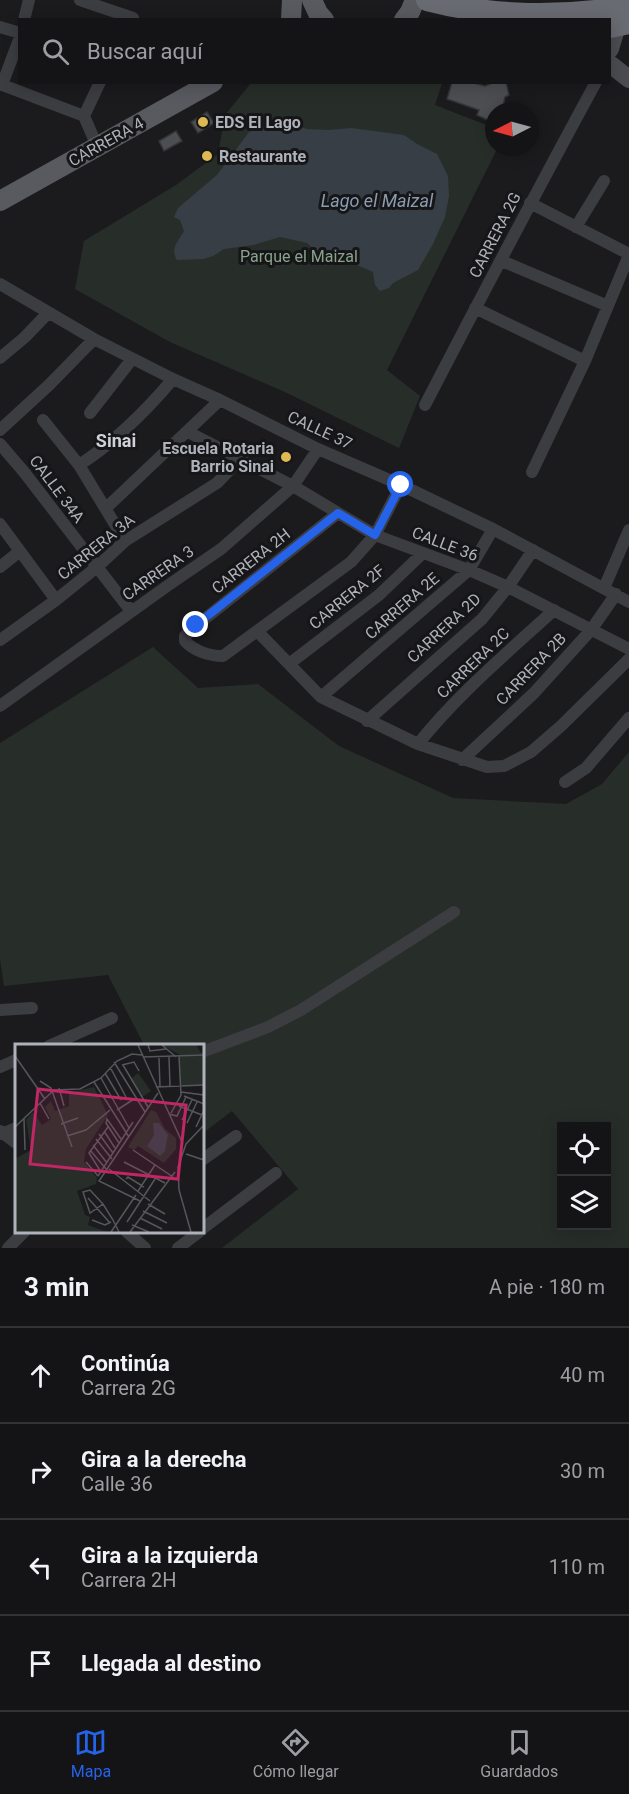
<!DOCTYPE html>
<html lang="es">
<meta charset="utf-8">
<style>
body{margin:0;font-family:Roboto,sans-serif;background:#1d1d1f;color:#f1f3f6}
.controls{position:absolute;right:18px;bottom:18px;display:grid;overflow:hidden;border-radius:0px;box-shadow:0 3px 15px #0003}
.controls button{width:54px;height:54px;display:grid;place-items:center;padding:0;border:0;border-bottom:2px solid #333335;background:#141416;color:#f1f3f6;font:30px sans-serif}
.compass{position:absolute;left:485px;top:102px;width:54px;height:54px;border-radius:50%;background:#141416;box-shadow:0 3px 15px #0003;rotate:264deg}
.stop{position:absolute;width:18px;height:18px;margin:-14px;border:4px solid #2563eb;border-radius:50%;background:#fff}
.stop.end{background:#2563eb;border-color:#fff;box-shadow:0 2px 6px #0008}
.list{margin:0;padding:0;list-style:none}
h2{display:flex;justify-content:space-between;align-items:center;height:78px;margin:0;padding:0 24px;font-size:26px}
h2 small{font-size:20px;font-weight:400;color:#9d9ea1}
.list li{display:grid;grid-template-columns:39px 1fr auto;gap:18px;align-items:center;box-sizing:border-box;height:96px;padding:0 24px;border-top:2px solid #333335}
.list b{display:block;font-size:22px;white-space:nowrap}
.list p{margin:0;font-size:20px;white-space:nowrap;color:#9d9ea1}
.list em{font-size:20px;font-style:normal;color:#9d9ea1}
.icon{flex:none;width:33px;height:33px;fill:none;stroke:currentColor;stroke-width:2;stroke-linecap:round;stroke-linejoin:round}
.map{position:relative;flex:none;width:629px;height:1248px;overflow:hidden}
.search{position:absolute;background:#141416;box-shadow:0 3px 15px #0003;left:18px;right:18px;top:18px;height:66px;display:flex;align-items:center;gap:15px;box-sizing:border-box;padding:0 21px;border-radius:0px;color:#9d9ea1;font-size:22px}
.sheet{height:462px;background:#141416}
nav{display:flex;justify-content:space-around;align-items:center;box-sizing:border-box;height:84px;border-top:2px solid #333335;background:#141416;font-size:16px;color:#9d9ea1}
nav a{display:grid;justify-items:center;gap:3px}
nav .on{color:#2563eb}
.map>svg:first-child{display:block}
.green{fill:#272e29;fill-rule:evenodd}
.water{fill:#373e45}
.building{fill:#4d4e52;stroke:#353538;stroke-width:1.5}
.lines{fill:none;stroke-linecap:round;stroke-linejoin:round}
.street{stroke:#3c3d41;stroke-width:12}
.secondary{stroke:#4b4c51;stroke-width:18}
.primary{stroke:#595a60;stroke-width:20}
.highway{stroke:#696b72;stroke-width:22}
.route{stroke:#2563eb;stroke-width:8}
.poi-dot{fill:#dcb953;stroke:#161618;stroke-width:2}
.labels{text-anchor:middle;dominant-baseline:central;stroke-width:6;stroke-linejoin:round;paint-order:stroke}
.poi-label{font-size:16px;font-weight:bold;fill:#afb2ba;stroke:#161618;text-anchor:start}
.street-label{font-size:16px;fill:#afb2ba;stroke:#161618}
.park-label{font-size:16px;fill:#89a38c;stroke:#161618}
.water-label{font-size:18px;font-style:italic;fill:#8b9cb0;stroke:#161618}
.neighbourhood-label{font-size:18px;font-weight:bold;fill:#cfd1d7;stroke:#161618}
.inset-road{fill:none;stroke:#56575c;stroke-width:1.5}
.view{fill:#c02764;fill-opacity:0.15;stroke:#c02764;stroke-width:3}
.inset-edge{fill:none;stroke:#afb2ba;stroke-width:3}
</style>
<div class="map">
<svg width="629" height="1248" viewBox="0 0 629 1248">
<rect width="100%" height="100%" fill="#1b1b1d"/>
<path class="green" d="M251,83H442L435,105L494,128V147H498L387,370L420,396L399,448L287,393L170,342L75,289L84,241L176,185L218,154L225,115Z
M153,647L198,688L258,684L339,746L453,798L566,804L602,784L629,752V1248H222L298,1189L232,1111L203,1133L202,1046L144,1045L108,975L4,986L0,959V743ZM562,1126H606V1226H562Z"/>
<path class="water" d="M277,120L307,129L329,130L351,128L404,135L417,144L437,154L448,176L449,196L445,217L433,244L418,270L393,283L389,288L380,291L375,285L373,272L341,258H323L307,243L280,237L253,245L224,249L213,256L203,259L177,260C170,248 178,242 184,231L180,220L174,217L178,208L217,175L249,132Z"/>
<path class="building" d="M452,82H470L485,86L495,82H506L509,95L505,97L503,106L509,109L508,111H494V123L477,115L479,110L447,99Z
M207,112L214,123L198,133L191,122Z
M176,131L182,141L164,151L159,141Z"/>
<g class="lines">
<path class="street" d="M80,0L133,18
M24,20L29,0
M0,27L20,33
M0,84L84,116
M2,85L20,37
M97,146L84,116L100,82
M530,203L629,254
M576,227L604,181
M502,261L608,306
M0,284L94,339L173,379L220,400L318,449L401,485L493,529L629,602
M475,308L585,361
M0,358L25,337L48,313
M425,405C481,297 538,189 596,82
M90,413L132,359
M43,420L79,465L125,541
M0,430L49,385L94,339
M188,432L293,486L375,535L469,570L508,587L629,649
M0,444L24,472L131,611
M79,465C115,442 145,412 173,379
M532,472L585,361L629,255
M106,508L220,400
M338,513L197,625L185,636V641C194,651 209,656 223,656L351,562L375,535L401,485
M0,524L56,600
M0,567L20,551
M604,588L629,530
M257,631L321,697L418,744L487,767L504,766L531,752L561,726L629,659
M0,640L56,600L97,567L125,541L217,483L240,459
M289,664L379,595L423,553
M321,697L469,570L493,529
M0,706L170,584L221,549L293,486L318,449
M367,721L482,619L508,587L533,550
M418,744C458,694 507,653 554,610
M462,760L534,693L591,630L616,594
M565,782L586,768L629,718
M0,1010L32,1008
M49,1046L112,1018
M202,1052L268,1027L301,1010L454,912
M0,1067L16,1060
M0,1131L16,1143
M2,1134L16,1128
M202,1160L236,1136
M202,1229L276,1173
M127,1232L145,1248
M8,1248L24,1232
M178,1248L199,1232"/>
<path class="secondary" d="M610,49L617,26
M610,64L629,79"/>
<path class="primary" d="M312,0L318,13L324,20
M291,20L292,0
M404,20L410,12L415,0
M0,201L213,82"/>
<path class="highway" d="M427,0C492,17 563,18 629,6
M610,27L629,23"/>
</g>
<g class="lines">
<path class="route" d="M196,625L338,513L375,535L401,485"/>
</g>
<g class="poi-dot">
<circle cx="203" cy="122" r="6"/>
<circle cx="207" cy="156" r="6"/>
<circle cx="286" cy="457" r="6"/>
</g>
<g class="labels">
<g class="poi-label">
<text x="215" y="122">EDS El Lago</text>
<text x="219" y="156">Restaurante</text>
<text x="274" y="448" text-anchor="end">Escuela Rotaria<tspan x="274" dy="18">Barrio Sinai</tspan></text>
</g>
<g class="street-label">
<text transform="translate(106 142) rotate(-29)">CARRERA 4</text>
<text transform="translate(495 235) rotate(-63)">CARRERA 2G</text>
<text transform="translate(320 430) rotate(25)">CALLE 37</text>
<text transform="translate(57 489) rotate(53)">CALLE 34A</text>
<text transform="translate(445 544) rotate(21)">CALLE 36</text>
<text transform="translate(96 547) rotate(-39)">CARRERA 3A</text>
<text transform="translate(251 561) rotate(-38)">CARRERA 2H</text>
<text transform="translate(158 573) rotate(-35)">CARRERA 3</text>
<text transform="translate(347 597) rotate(-39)">CARRERA 2F</text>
<text transform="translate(402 606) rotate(-41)">CARRERA 2E</text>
<text transform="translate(444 628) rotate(-43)">CARRERA 2D</text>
<text transform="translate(473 663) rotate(-44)">CARRERA 2C</text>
<text transform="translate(531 669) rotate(-46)">CARRERA 2B</text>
</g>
<g class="park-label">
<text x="299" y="256">Parque el Maizal</text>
</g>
<g class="water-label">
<text x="377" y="200">Lago el Maizal</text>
</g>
<g class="neighbourhood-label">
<text x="116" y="440">Sinai</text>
</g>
</g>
<g transform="translate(15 1044)">
<rect width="189" height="189" fill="#1b1b1d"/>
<path d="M147,1H181L186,9L189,6V41H165L164,12H167ZM123,29L136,47L127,53L116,35ZM79,43L93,71L71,105L69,118L82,134L81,140L62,147L70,171L75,173L73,181L92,188H0V115L16,106L11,76L18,68L27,81L36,75L30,63L36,57L40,67L54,62V49ZM136,66L141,68L150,85L161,94V105L149,119L123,102L119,106L113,103Z" fill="#272e29"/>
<path d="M138,79H144L153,91L150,107L145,112L132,102L139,91Z" fill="#373e45"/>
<path class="inset-road" d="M123,1L167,98M133,1L135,7L151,5M147,1L161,13M0,12L30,55M128,13L189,11M154,13L155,42M144,14L145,43M99,18L130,68M107,21L119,18L124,27M108,21L133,63M95,23L111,53M90,29L106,56M86,34L114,84M25,37L36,44L57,103M79,38L114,93M141,43L189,41M44,44L49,62M166,48L189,51M169,52L189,60M25,59L34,75M164,62L187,71M102,66L119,55M156,69L166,51L164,12M154,70L162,72L171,53M9,75L10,106M167,76L177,56M172,79L182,58M46,80L63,74M0,83L39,46L65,45L86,34L102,17L117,10L127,11M181,83L189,66M89,87L100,104M84,90L98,109M52,92L71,86L95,66M81,95L97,115M104,99L91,79L92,75L106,95M78,101L92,119M75,106L91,125M118,106L158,133M171,110L189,116M71,118L83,132M109,118L150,139M94,125L135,157M86,128L74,109L93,83M83,132L118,78M111,135L113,133L129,143M123,147L140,121M73,154L95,179M125,157L84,137L143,49M88,160L75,169L68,148L75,146L87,159L88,160L98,176L104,188M133,160L150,170M128,167L152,179M125,174L147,185M77,176L90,181L96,178M112,178L140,135M117,181L134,188M96,188L121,151M115,188L160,128M176,188L164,146L163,123L171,100L189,81"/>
<path class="view" d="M23,45L171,61L163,135L15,120Z"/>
<rect width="189" height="189" class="inset-edge"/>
</g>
</svg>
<div class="controls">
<button><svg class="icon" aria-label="locate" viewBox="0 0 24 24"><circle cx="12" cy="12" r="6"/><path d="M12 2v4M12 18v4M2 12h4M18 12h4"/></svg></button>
<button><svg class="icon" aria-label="layers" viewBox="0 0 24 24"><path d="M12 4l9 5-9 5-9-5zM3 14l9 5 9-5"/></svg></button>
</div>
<svg class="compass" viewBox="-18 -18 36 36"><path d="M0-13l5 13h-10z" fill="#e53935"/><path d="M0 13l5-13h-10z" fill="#9d9ea1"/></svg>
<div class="stop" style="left:401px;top:485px"></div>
<div class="stop end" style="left:196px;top:625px"></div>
<div class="search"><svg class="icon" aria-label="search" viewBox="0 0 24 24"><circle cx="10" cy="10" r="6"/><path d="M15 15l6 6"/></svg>Buscar aquí</div>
</div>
<section class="sheet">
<h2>3 min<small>A pie · 180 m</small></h2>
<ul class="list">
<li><svg class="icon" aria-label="ahead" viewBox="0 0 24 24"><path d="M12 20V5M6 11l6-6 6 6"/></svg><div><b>Continúa</b><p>Carrera 2G</p></div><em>40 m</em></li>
<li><svg class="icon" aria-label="right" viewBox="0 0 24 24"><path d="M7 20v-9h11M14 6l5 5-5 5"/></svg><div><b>Gira a la derecha</b><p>Calle 36</p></div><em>30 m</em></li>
<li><svg class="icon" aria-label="left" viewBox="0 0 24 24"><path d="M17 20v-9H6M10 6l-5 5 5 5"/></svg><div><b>Gira a la izquierda</b><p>Carrera 2H</p></div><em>110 m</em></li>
<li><svg class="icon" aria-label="arrive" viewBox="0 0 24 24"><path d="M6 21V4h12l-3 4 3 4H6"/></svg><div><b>Llegada al destino</b></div></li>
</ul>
</section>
<nav>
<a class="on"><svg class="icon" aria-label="map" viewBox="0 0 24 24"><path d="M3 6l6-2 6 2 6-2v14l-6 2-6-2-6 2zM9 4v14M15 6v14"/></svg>Mapa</a>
<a><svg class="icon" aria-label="directions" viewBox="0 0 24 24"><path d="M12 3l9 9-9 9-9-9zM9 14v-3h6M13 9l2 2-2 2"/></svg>Cómo llegar</a>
<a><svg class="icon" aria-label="saved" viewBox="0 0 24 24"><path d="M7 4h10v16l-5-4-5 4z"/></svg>Guardados</a>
</nav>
